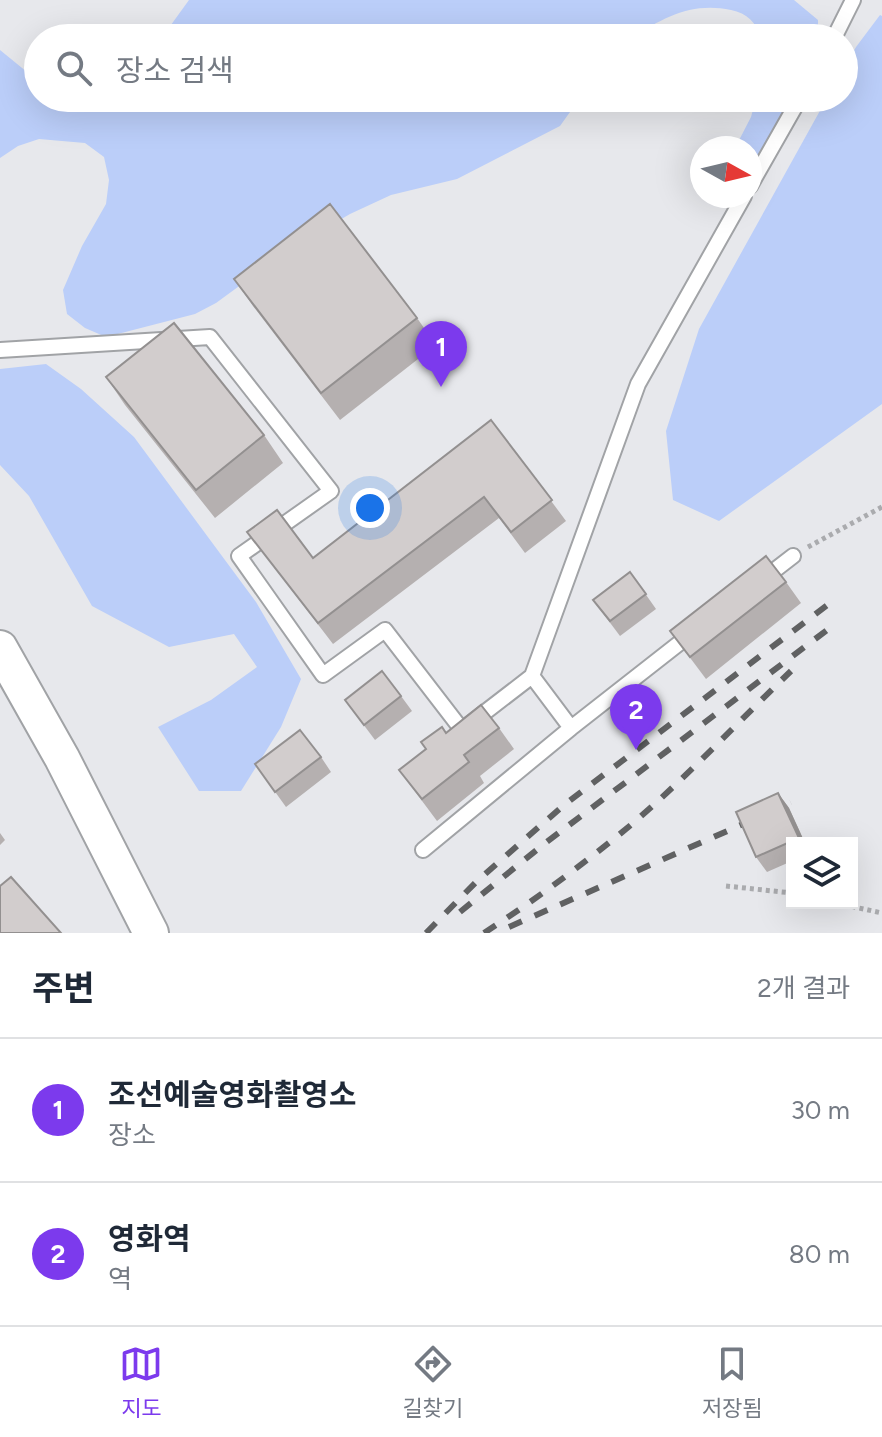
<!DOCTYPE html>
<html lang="ko">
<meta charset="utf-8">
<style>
body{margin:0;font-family:Figtree,"Noto Sans KR",sans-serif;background:#f2f2f3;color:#1f2937}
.controls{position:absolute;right:24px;bottom:24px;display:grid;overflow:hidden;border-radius:0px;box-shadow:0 8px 32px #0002}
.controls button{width:72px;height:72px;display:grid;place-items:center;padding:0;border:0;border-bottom:2px solid #e0e1e3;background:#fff;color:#1f2937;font:40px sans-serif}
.compass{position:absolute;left:690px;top:136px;width:72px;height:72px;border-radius:50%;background:#fff;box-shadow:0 8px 32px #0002;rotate:98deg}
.you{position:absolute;left:370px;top:508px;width:28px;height:28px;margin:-20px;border:6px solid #fff;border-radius:50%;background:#1a73e8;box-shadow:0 0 0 12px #1a73e833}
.badge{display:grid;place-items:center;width:52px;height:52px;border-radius:50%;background:#7c3aed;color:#fff;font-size:26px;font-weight:700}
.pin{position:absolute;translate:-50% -66px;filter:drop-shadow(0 2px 4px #0008)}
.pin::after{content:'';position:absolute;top:42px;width:28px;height:24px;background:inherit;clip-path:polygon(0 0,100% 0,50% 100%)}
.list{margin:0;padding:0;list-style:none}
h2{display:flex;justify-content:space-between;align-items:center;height:104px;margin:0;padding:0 32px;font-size:34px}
h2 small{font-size:26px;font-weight:400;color:#747a83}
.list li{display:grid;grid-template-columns:52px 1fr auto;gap:24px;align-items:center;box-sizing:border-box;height:144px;padding:0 32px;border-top:2px solid #e0e1e3}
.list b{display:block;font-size:30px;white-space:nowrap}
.list p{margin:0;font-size:26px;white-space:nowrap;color:#747a83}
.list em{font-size:26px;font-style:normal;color:#747a83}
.icon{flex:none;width:44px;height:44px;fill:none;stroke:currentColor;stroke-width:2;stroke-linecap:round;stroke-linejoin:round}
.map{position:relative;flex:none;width:882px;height:933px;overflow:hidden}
.search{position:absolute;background:#fff;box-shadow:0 8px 32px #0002;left:24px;right:24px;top:24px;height:88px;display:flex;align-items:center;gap:20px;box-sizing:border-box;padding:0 28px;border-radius:44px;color:#747a83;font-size:30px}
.sheet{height:392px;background:#fff}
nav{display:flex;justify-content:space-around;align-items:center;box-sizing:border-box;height:112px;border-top:2px solid #e0e1e3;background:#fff;font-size:22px;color:#747a83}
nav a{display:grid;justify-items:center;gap:4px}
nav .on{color:#7c3aed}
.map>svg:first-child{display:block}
.green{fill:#bbcef9}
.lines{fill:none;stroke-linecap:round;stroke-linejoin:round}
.service-casing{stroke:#a1a3a6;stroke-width:18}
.tertiary-casing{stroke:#a1a3a6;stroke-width:38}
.path{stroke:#aaabae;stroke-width:5;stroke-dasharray:4 4;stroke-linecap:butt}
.service{stroke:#fff;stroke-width:14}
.tertiary{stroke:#fff;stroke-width:34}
.rail{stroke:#606162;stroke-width:6;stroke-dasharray:14 14;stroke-linecap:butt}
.wall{fill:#b5b0b0}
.shaded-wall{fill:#939090}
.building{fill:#d2cdcd;stroke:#939090;stroke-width:2}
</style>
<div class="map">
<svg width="882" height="933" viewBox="0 0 882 933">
<rect width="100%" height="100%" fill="#e7e8ec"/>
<path class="green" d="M189,0H794L818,20V38H760C757,23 747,13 731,10C692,2 664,17 632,38H157L168,29Z
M880,15L882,16V404L719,521L673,500L666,431L699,329L827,98H844V68L856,47Z
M0,50L38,81V98H580L560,126L457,179L391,195L350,214L290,249L216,303L195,314L106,337L85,328L67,314L63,290L82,246L106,204L109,180L104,157L85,143L39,139L18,146L0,158Z
M756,98H791L750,177V148H735L751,117Z
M46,364L81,389L134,437L256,602L301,679L281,727L241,791H199L158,727L211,700L257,667L234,634L169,647L92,606L29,496L0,465V369Z"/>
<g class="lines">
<g class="service-casing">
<path id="service" d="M834,38L853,0
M750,186L800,98
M0,350L210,337L331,491L239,556L323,675L385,630L462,730L532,676L638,384L744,196
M762,580L793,556
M532,676L571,728
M423,850L571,728L691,634"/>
</g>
<g class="tertiary-casing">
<path id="tertiary" d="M0,648L62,758L151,933"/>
</g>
<path class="path" d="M808,547L882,507
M726,886L792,893
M836,903L882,913"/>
<use href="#service" class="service"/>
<use href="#tertiary" class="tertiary"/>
<path class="rail" d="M460,912L544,844L831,627
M509,927L791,803
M426,933L477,881L564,805L830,603
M484,933C535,900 585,863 632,824C688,776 738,722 791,671"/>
</g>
<path class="wall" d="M234,279L417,318L436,345L340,420L253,306Z
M106,377L264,435L283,463L215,518L125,405Z
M491,420L566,521L525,553L499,518L333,644L247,532L313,558Z
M630,572L656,609L620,636L593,600Z
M786,582L801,603L706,679L670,631Z
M401,696L412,711L375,740L345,700Z
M499,728L514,749L480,776L484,783L437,821L399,770L446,733Z
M321,757L331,772L286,807L255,764Z
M778,793L789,808L805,843H792V861L767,872L756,857Z
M0,833L5,840L0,845Z"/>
<path class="shaded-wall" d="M778,793L789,808L805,843H802L799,838Z"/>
<path class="building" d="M330,204L417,318L321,393L234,279Z
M174,323L264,435L196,490L106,377Z
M491,420L552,500L511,532L484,497L318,623L247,532L277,510L313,558Z
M766,556L786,582L690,657L670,631Z
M630,572L646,594L610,621L593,600Z
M382,671L401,696L364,725L345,700Z
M481,705L499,728L464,755L469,762L422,799L399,770L426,749L421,742L442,727L446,733Z
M300,730L321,757L275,792L255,764Z
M778,793L799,838L756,857L736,812Z
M11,877L61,933H0V886Z"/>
</svg>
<div class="controls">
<button><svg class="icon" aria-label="layers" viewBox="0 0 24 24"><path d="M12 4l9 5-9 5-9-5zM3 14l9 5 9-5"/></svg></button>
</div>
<svg class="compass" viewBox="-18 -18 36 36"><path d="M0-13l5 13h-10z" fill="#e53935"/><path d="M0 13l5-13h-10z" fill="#747a83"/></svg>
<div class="you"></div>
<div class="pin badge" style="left:441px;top:387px">1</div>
<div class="pin badge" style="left:636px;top:750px">2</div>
<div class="search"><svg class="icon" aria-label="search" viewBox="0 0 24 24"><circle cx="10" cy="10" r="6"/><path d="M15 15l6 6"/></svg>장소 검색</div>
</div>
<section class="sheet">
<h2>주변<small>2개 결과</small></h2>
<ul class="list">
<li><span class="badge">1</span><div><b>조선예술영화촬영소</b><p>장소</p></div><em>30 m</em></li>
<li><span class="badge">2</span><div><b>영화역</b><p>역</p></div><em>80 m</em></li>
</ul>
</section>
<nav>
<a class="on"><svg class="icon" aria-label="map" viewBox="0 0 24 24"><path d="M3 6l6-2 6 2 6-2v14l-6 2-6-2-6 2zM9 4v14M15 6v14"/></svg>지도</a>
<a><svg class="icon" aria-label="directions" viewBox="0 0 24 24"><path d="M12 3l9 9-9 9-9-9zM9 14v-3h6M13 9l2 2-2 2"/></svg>길찾기</a>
<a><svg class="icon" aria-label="saved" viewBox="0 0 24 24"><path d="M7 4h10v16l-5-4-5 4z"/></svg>저장됨</a>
</nav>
